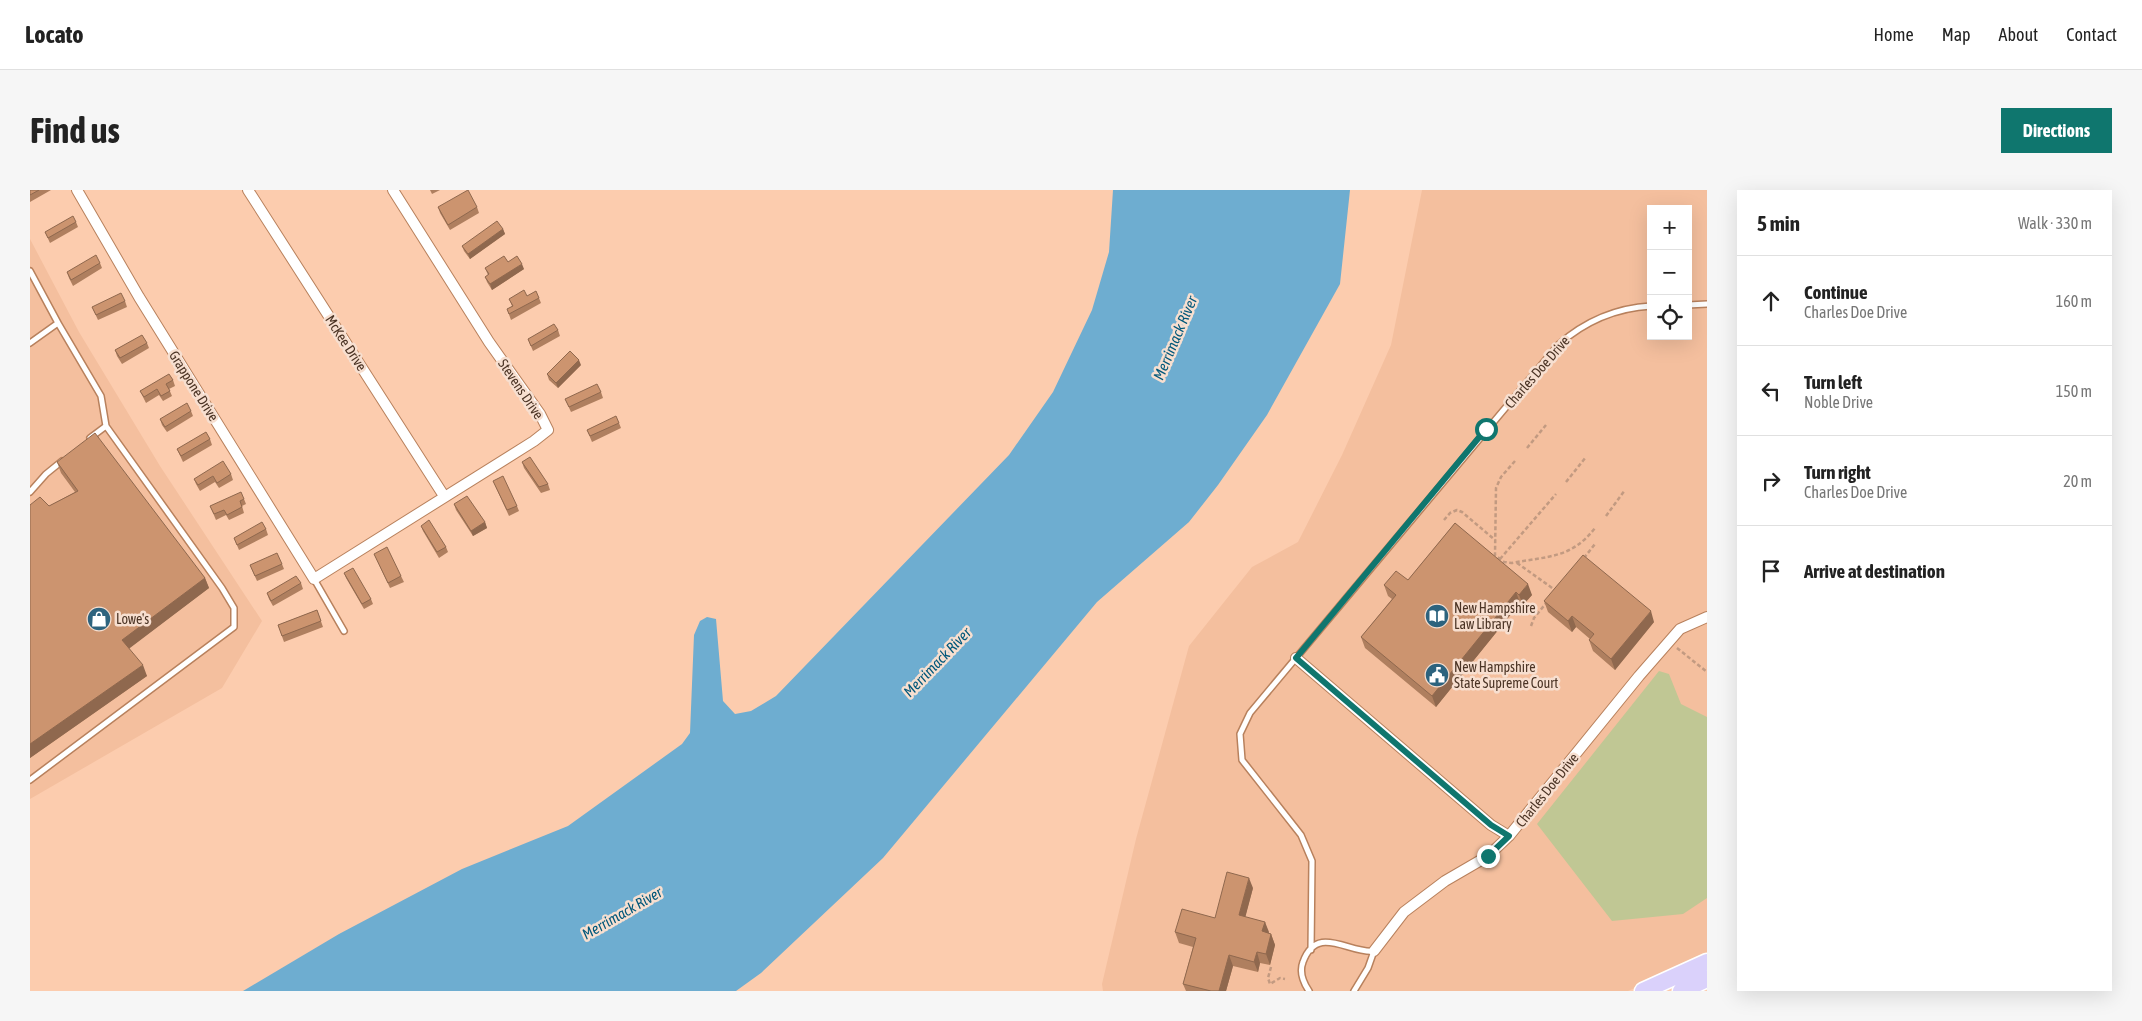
<!DOCTYPE html>
<meta charset="utf-8">
<style>
body{margin:0;font-family:"Asap Condensed",sans-serif;background:#f6f6f6;color:#222}
.controls{position:absolute;right:15px;top:15px;display:grid;overflow:hidden;border-radius:0px;box-shadow:0 5px 20px #0002}
.controls button{width:45px;height:45px;display:grid;place-items:center;padding:0;border:0;border-bottom:1px solid #e0e0e0;background:#fff;color:#222;font:25px sans-serif}
.stop{position:absolute;width:15px;height:15px;margin:-11px;border:4px solid #0f766e;border-radius:50%;background:#fff}
.stop.end{background:#0f766e;border-color:#fff;box-shadow:0 1px 5px #0008}
.list{margin:0;padding:0;list-style:none}
h2{display:flex;justify-content:space-between;align-items:center;height:65px;margin:0;padding:0 20px;font-size:21px}
h2 small{font-size:16px;font-weight:400;color:#767676}
.list li{display:grid;grid-template-columns:32px 1fr auto;gap:15px;align-items:center;box-sizing:border-box;height:90px;padding:0 20px;border-top:1px solid #e0e0e0}
.list b{display:block;font-size:19px;white-space:nowrap}
.list p{margin:0;font-size:16px;white-space:nowrap;color:#767676}
.list em{font-size:16px;font-style:normal;color:#767676}
.icon{flex:none;width:28px;height:28px;fill:none;stroke:currentColor;stroke-width:2;stroke-linecap:round;stroke-linejoin:round}
.map{position:relative;flex:none;width:1677px;height:801px;overflow:hidden;border-radius:0px}
header{display:flex;align-items:center;gap:30px;box-sizing:border-box;height:70px;padding:0 25px;background:#fff;border-bottom:1px solid #e0e0e0}
header strong{font-size:24px}
nav{display:flex;gap:28px;margin-inline-start:auto;font-size:18px}
.intro{display:flex;align-items:center;justify-content:space-between;box-sizing:border-box;height:120px;padding:0 30px}
h1{margin:0;font-size:35px}
.button{padding:12px 22px;border-radius:0px;background:#0f766e;color:#fff;font-size:18px;font-weight:700}
main{display:flex;gap:30px;padding:0 30px}
aside{flex:1;background:#fff;border-radius:0px;box-shadow:0 5px 20px #0002}
.map>svg:first-child{display:block}
.built{fill:#f4bf9e;fill-rule:evenodd}
.green{fill:#c0c794}
.water{fill:#6eadd0}
.lines{fill:none;stroke-linecap:round;stroke-linejoin:round}
.lane-casing{stroke:#b8815d;stroke-width:8}
.street-casing{stroke:#b8815d;stroke-width:12}
.primary-casing{stroke:#fff;stroke-width:19}
.path{stroke:#c29a81;stroke-width:2.5;stroke-dasharray:4 2.5;stroke-linecap:butt}
.lane{stroke:#fff;stroke-width:5}
.street{stroke:#fff;stroke-width:10}
.primary{stroke:#dad1fb;stroke-width:16}
.wall{fill:#af7f5f}
.shaded-wall{fill:#8f684e}
.building{fill:#cc946f;stroke:#8f684e}
.route{stroke:#0f766e;stroke-width:6}
.labels{text-anchor:middle;dominant-baseline:central;stroke-width:5;stroke-linejoin:round;paint-order:stroke}
.street-label{font-size:14px;fill:#4b3425;stroke:#f7dfd0}
.poi-label{font-size:14px;fill:#4b3425;stroke:#f7dfd0;text-anchor:start}
.water-label{font-size:15px;font-style:italic;fill:#00577a;stroke:#f7dfd0}
</style>
<header>
<strong>Locato</strong>
<nav><a>Home</a><a>Map</a><a>About</a><a>Contact</a></nav>
</header>
<div class="intro"><h1>Find us</h1><a class="button">Directions</a></div>
<main>
<div class="map">
<svg width="1677" height="801" viewBox="0 0 1677 801">
<rect width="100%" height="100%" fill="#fcccae"/>
<path class="built" d="M1392,0H1677V765L1598,801H1073L1072,794L1106,649L1159,456L1222,377L1268,352L1312,265L1361,155ZM1621,19H1658V146H1621Z
M0,49L49,142L130,276L232,431L192,498L0,609Z"/>
<path class="green" d="M1629,481L1639,484L1651,514L1677,527V708L1653,724L1582,731L1507,634Z"/>
<path class="water" d="M1083,0H1320L1310,94L1237,225L1188,295L1159,332L1067,412L853,668L731,783L706,801H213L309,744L432,679L538,636L652,554L660,543L664,445L670,431L677,427L686,429L693,511L705,524L721,521L746,506L979,265L1023,202L1062,120L1079,62Z"/>
<g class="lines">
<g class="lane-casing">
<path id="lane" d="M0,81L28,133L0,153
M1658,115L1677,114
M60,248L76,236
M0,302L16,284L32,271
M284,389L314,441
M0,590L204,437V418L192,398L76,236L71,206L28,133
M1281,760L1282,671L1271,645L1212,570L1210,544L1220,523L1528,155C1554,132 1585,118 1621,116
M1279,801C1273,792 1269,782 1273,772C1287,733 1319,764 1344,761L1338,778L1324,801"/>
</g>
<g class="street-casing">
<path id="street" d="M47,0L109,107L284,389L504,251L518,240L510,224L459,152L363,0
M218,0L414,306
M1266,468L1461,635L1479,646
M1344,761L1374,722L1415,691L1458,666L1479,646L1609,486L1650,439L1677,427"/>
</g>
<g class="primary-casing">
<path id="primary" d="M1613,801L1677,772
M1651,801L1677,789"/>
</g>
<path class="path" d="M1497,258L1516,235
M1485,271L1471,287L1466,298L1465,365L1474,372L1482,373C1517,366 1541,369 1565,338
M1536,292L1556,267
M1576,326L1595,300
M1414,330L1420,323L1427,320L1432,322L1465,350
M1554,368L1565,354
M1470,369L1526,304
M1487,373L1525,400
M1501,436L1504,428L1517,412
M1647,458L1677,482
M1241,777L1238,788L1240,794L1250,788L1255,789"/>
<use href="#lane" class="lane"/>
<use href="#street" class="street"/>
<use href="#primary" class="primary"/>
</g>
<path class="wall" d="M0,0H21L0,12Z
M400,0H410L402,4Z
M408,17H447L449,23L420,40L410,23Z
M46,32L48,37L20,53L15,42Z
M473,39L475,44L440,69L434,61L432,56Z
M478,72L494,79L462,100L457,92L455,87L458,85L455,78Z
M70,73L72,78L43,96L39,88L37,82Z
M497,106L509,108L511,113L481,130L477,119L482,116L479,109Z
M95,111L97,117L68,130L62,117Z
M528,140L530,146L503,161L498,149Z
M117,153L119,158L92,174L87,166L85,160Z
M551,175L528,198L519,190L517,184Z
M143,190L145,196L139,199L142,206L133,211L129,205L116,213L110,201Z
M571,202L573,208L541,222L535,209Z
M161,221L163,226L137,242L132,235L130,229Z
M589,233L591,238L562,252L557,240Z
M180,249L182,255L153,272L147,259Z
M27,272L175,388L179,398L99,458L117,486L0,568V315L19,316L45,302L31,283Z
M492,272L518,294L520,300L511,303L494,278Z
M201,284L203,290L189,298L185,292L170,301L166,294L164,289Z
M463,291L487,316L489,321L479,326Z
M214,309L216,314L212,316L214,323L199,330L196,325L186,330L180,316Z
M424,314L455,332L457,338L443,346L426,320Z
M1425,333L1502,405L1493,415L1490,413L1406,517L1335,458L1331,447L1362,409L1358,406L1354,395L1378,390Z
M391,336L416,357L418,362L409,368L393,341Z
M236,339L238,345L209,360L204,348Z
M344,364L371,386L374,392L360,398Z
M252,374L254,379L227,391L220,375Z
M314,383L341,409L343,414L334,419L316,388Z
M271,393L273,399L243,416L239,409L237,403Z
M1514,411L1624,432L1585,480L1563,461L1559,450L1560,449L1546,437L1542,442L1518,422Z
M287,420L293,437L254,452L248,435Z
M1223,698L1215,727L1235,732L1238,743L1241,744L1245,755L1240,775L1230,773L1228,782L1203,776L1196,801H1156L1153,794L1163,757L1149,753L1145,742L1185,728Z"/>
<path class="shaded-wall" d="M473,39L475,44L440,69L438,64Z
M492,74L494,79L462,100L460,94Z
M549,170L551,175L528,198L526,193Z
M455,332L457,338L443,346L441,341Z
M175,388L179,398L96,461L92,450Z
M1498,394L1502,405L1493,415L1489,405Z
M1486,402L1490,413L1406,517L1402,506Z
M1621,421L1624,432L1585,480L1581,469Z
M1542,426L1546,437L1542,442L1538,431Z
M113,475L117,486L0,568V554Z
M1219,688L1223,698L1213,736L1209,725Z
M1235,732L1239,742L1236,752L1232,741Z
M1241,744L1245,755L1240,775L1236,764Z
M1227,762L1230,773L1228,782L1224,772Z
M1199,765L1203,776L1196,801H1189Z"/>
<path class="building" d="M0,0H9L0,5Z
M438,0L447,17L418,35L408,17Z
M43,26L46,32L18,48L15,42Z
M467,31L473,39L438,64L432,56Z
M66,65L70,73L41,90L37,82Z
M474,66L478,72L487,66L492,74L460,94L455,87L459,84L455,78Z
M494,100L497,106L506,101L509,108L479,124L477,119L483,116L479,109Z
M91,103L95,111L66,125L62,117Z
M524,134L528,140L501,156L498,149Z
M112,145L117,153L90,168L85,160Z
M540,161L549,170L526,193L517,184Z
M139,184L143,190L136,194L140,201L131,206L127,199L114,207L110,201Z
M567,194L571,202L539,217L535,209Z
M157,213L161,221L135,237L130,229Z
M586,226L589,233L560,246L557,240Z
M176,242L180,249L151,266L147,259Z
M65,243L175,388L92,450L113,475L0,554V315L10,307L19,316L48,301L27,272Z
M500,267L518,294L509,297L492,272Z
M193,271L201,284L187,293L183,286L168,295L164,289Z
M473,286L487,316L477,320L463,291Z
M211,302L214,309L210,311L212,317L197,325L194,320L184,324L180,316Z
M437,306L455,332L441,341L424,314Z
M399,330L416,357L407,362L391,336Z
M232,332L236,339L207,355L204,348Z
M1425,333L1498,394L1489,405L1486,402L1402,506L1331,447L1366,405L1354,395L1366,381L1378,390Z
M357,357L371,386L358,393L344,364Z
M247,363L252,374L225,386L220,375Z
M1553,365L1621,421L1581,469L1559,450L1564,444L1542,426L1538,431L1514,411Z
M323,378L341,409L332,414L314,383Z
M266,386L271,393L241,411L237,403Z
M287,420L291,431L252,446L248,435Z
M1197,682L1219,688L1209,725L1235,732L1232,741L1241,744L1236,764L1227,762L1224,772L1199,765L1189,801H1181L1153,794L1166,748L1145,742L1152,719L1185,728Z"/>
<g class="lines">
<path class="route" d="M1456,239L1266,468L1461,635L1479,646L1458,666"/>
</g>
<defs>
<g id="library-disc" transform="scale(1.25)"><circle r="9.5" fill="#2d637e" stroke="#f7dfd0"/><path d="M-6-4Q-3-5.5-.7-3.5V5Q-3 3-6 4ZM6-4Q3-5.5 .7-3.5V5Q3 3 6 4Z" fill="#fff"/></g>
<g id="shop-disc" transform="scale(1.25)"><circle r="9.5" fill="#2d637e" stroke="#f7dfd0"/><path d="M-5-2.5h2.3a2.7 3.5 0 0 1 5.4 0H5L5.5 6h-11ZM-1.5-2.5h3a1.5 2.3 0 0 0-3 0Z" fill="#fff"/></g>
<g id="civic-disc" transform="scale(1.25)"><circle r="9.5" fill="#2d637e" stroke="#f7dfd0"/><path d="M-.6-6.5H3V-4.5H.6V-3L4-1V1h2V6H-6V1h2V-1L-.6-3ZM-1.2 2.5V6h2.4V2.5Z" fill="#fff"/></g>
</defs>
<g fill-rule="evenodd">
<use href="#library-disc" x="1407" y="426"/>
<use href="#shop-disc" x="69" y="429"/>
<use href="#civic-disc" x="1407" y="485"/>
</g>
<g class="labels">
<g class="street-label">
<text transform="translate(316 153) rotate(57)">McKee Drive</text>
<text transform="translate(1507 182) rotate(-49)">Charles Doe Drive</text>
<text transform="translate(164 196) rotate(58)">Grappone Drive</text>
<text transform="translate(491 199) rotate(56)">Stevens Drive</text>
<text transform="translate(1517 600) rotate(-51)">Charles Doe Drive</text>
</g>
<g class="poi-label">
<text x="1424" y="418">New Hampshire<tspan x="1424" dy="16">Law Library</tspan></text>
<text x="86" y="429">Lowe's</text>
<text x="1424" y="477">New Hampshire<tspan x="1424" dy="16">State Supreme Court</tspan></text>
</g>
<g class="water-label">
<text transform="translate(1145 148) rotate(-67)">Merrimack River</text>
<text transform="translate(907 472) rotate(-46)">Merrimack River</text>
<text transform="translate(592 723) rotate(-30)">Merrimack River</text>
</g>
</g>
</svg>
<div class="controls">
<button>+</button>
<button>−</button>
<button><svg class="icon" aria-label="locate" viewBox="0 0 24 24"><circle cx="12" cy="12" r="6"/><path d="M12 2v4M12 18v4M2 12h4M18 12h4"/></svg></button>
</div>
<div class="stop" style="left:1456px;top:239px"></div>
<div class="stop end" style="left:1458px;top:666px"></div>
</div>
<aside>
<h2>5 min<small>Walk · 330 m</small></h2>
<ul class="list">
<li><svg class="icon" aria-label="ahead" viewBox="0 0 24 24"><path d="M12 20V5M6 11l6-6 6 6"/></svg><div><b>Continue</b><p>Charles Doe Drive</p></div><em>160 m</em></li>
<li><svg class="icon" aria-label="left" viewBox="0 0 24 24"><path d="M17 20v-9H6M10 6l-5 5 5 5"/></svg><div><b>Turn left</b><p>Noble Drive</p></div><em>150 m</em></li>
<li><svg class="icon" aria-label="right" viewBox="0 0 24 24"><path d="M7 20v-9h11M14 6l5 5-5 5"/></svg><div><b>Turn right</b><p>Charles Doe Drive</p></div><em>20 m</em></li>
<li><svg class="icon" aria-label="arrive" viewBox="0 0 24 24"><path d="M6 21V4h12l-3 4 3 4H6"/></svg><div><b>Arrive at destination</b></div></li>
</ul>
</aside>
</main>
